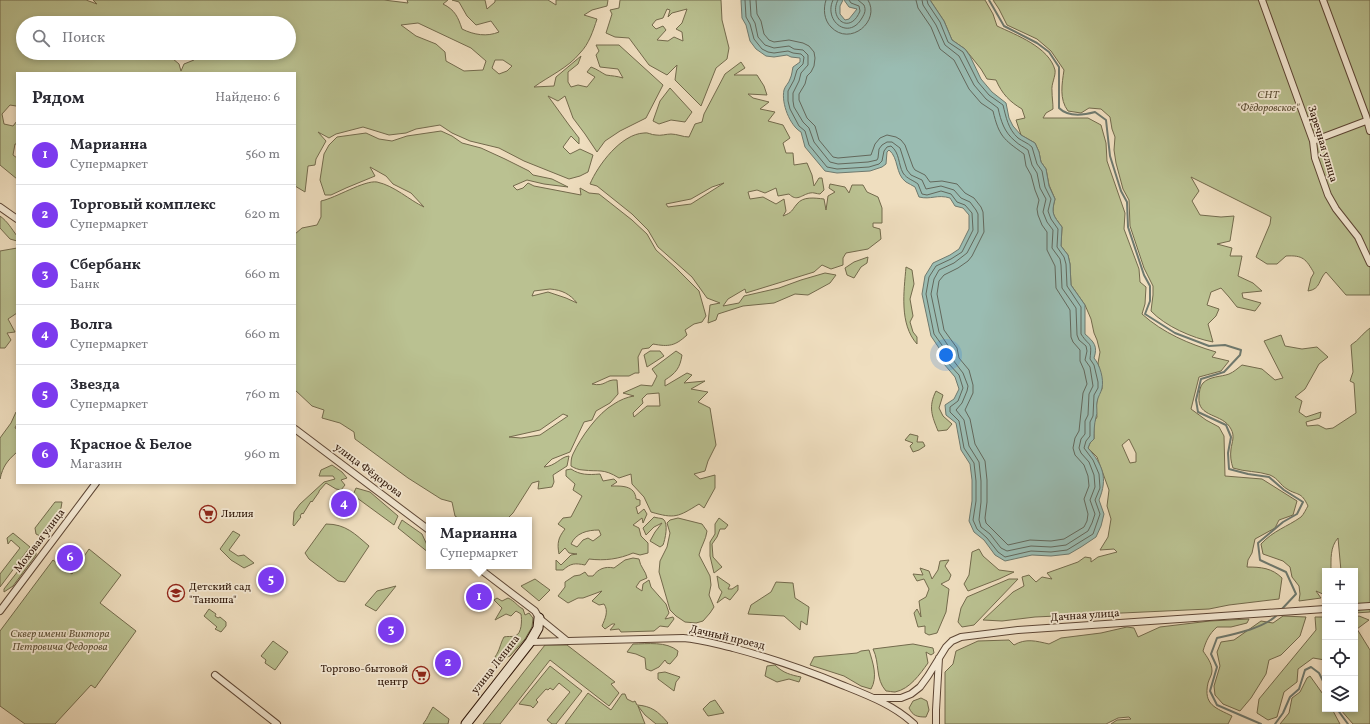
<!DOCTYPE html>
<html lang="ru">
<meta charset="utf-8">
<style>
body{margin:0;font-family:Vollkorn,serif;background:#f7f7f7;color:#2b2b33}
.controls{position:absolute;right:12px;bottom:12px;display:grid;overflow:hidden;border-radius:0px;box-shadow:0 2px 6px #0003}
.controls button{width:36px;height:36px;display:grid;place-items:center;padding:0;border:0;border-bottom:1px solid #e1e1e2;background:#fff;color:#2b2b33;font:20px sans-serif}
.you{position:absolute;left:946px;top:355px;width:14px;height:14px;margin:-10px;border:3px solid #fff;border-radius:50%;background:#1a73e8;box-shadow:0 0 0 6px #1a73e833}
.badge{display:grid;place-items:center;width:26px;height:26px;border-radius:50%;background:#7c3aed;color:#fff;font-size:13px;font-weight:700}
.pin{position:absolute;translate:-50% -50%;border:2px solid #fff;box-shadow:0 1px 4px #0006}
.popup{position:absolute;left:426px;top:517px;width:106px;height:52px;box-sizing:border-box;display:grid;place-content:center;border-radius:0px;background:#fff;filter:drop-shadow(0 1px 3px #0005);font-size:13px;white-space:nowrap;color:#7c7c81}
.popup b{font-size:15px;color:#2b2b33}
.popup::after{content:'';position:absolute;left:50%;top:100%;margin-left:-8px;border:8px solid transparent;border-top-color:#fff}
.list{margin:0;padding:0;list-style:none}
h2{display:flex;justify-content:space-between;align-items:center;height:52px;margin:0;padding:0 16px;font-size:17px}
h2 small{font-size:13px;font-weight:400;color:#7c7c81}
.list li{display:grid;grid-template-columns:26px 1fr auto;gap:12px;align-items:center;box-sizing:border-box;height:60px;padding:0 16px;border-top:1px solid #e1e1e2}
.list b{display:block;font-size:15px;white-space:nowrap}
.list p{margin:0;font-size:13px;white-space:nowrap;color:#7c7c81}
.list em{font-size:13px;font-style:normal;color:#7c7c81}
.icon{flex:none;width:22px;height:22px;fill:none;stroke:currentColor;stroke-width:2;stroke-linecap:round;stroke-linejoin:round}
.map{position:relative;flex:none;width:1370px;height:724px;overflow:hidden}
.search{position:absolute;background:#fff;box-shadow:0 2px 6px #0003;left:16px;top:16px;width:280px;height:44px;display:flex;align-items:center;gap:10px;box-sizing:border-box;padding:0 14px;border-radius:22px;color:#7c7c81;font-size:15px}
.panel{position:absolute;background:#fff;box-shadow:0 2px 6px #0003;left:16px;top:72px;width:280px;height:412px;border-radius:0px}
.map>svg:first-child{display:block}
.green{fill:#bac191;stroke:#736a4c;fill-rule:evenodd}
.water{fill:#9abcb2;stroke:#6e796e}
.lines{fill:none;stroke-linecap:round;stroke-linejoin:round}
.shore{stroke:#63685c;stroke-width:1}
.stream{stroke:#6e796e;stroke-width:2}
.street-casing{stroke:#5d4635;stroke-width:8}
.secondary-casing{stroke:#2c1407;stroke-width:11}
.street{stroke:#f5ead5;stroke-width:6}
.secondary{stroke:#f5ead5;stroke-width:9}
.labels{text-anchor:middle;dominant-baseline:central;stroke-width:3.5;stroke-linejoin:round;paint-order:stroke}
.park-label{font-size:11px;font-style:italic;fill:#5e5137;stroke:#f5ead5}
.street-label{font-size:11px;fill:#2c1407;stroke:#f5ead5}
.poi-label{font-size:11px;fill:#2c1407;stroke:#f5ead5;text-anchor:start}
</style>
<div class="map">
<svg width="1370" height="724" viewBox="0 0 1370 724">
<rect width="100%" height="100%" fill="#efdebf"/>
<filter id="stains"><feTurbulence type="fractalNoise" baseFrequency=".005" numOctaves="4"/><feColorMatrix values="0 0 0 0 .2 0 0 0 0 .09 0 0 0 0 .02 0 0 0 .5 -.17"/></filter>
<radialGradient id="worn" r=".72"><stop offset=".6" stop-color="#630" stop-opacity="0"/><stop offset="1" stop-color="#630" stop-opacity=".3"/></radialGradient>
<path class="green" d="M0,0H86L97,4L93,0H384L408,3L407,0H448L443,4C455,10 458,17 462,29C474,35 487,37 499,32L491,21L476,25L467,16L459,2L452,0H485L487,9L495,2V0H548L556,5V0H608L607,6L592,10L584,15L597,19C593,31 589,44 580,53C568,68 549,76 534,87L554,86L556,77L581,56L578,64L568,72V82L571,87L578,85L587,87L595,77L587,72L591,67C597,69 602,73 606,75C612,76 617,76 623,78L618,69L600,67L596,55L599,51L596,45H619L663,85L646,118L620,131L605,141L597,152L585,134L573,118L565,96L558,101L548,96L569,125L579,138V144L571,136L563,147L570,154L580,149L593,155L588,172L580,176L569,179L524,161L499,148L470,141L452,133L440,125L416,129L406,133L389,135L363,127L336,134L329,138L318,132L326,141L316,159L315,165L308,166L305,192L295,186V73H17V107L16,106L10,105L2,114L4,124L13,126L17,121V144H15L13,155L17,158V179L0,165ZM23,23H289V53H199L194,60L184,64L181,71L179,64L166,53H23ZM418,23L471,48L486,61L483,70L464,71L446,61L445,52L436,44L416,36L401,25ZM495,60H503L512,66L507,71L499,74L492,68Z
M620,0H721L722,20L729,48L727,59L716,68L701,106L675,80L677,65L667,75L649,65L629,38L615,37L606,33L612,14L610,10L619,8ZM667,9L670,10L668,17L672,13L687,9L682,23L676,29L682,32L683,41L674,37L668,41L657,40L666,30L663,26L656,29L652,25L656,20L663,18Z
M930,0H985L993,14L997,26C1016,35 1049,47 1055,70C1056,76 1051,84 1052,91C1052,98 1053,102 1053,109L1046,113L1043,118H1088L1101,125L1106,143L1107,161L1125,213L1124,229L1139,269L1140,282L1146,287L1145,304L1142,314C1163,333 1189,344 1216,352L1212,357L1229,361L1221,371L1199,377L1191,409L1206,420L1219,427L1224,436L1225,476L1262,479L1297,501L1293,515L1279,520L1275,528L1255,539L1252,553L1248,560L1247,567C1261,567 1272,568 1282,578L1279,599L1229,605L1209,609L1035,617L1002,621L983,620L1013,592L1024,586L1022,577L1029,575L1036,582L1042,577L1052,579L1047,573L1078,562L1085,557L1091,558V562L1098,557L1117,552L1114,549L1100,550L1108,537L1111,519L1107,506L1109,490L1097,457L1088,448L1090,443L1094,439V422L1097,417L1096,407L1098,395L1102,389V382L1098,363L1100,352L1097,340L1094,333L1091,319L1085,305L1071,285L1070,264L1068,255L1061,246L1062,227C1053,215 1051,214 1055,199L1049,185L1046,169L1041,162L1039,152L1035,143L1021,135L1016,120L1025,118L1022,109C1010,102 1002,94 996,80L987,79L981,69L965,49L952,40L944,21ZM1129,439L1136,453V462L1130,463L1122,445Z
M993,0H1370V295H1346L1326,272C1318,280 1321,289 1308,291L1311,278L1314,273C1306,259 1303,255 1286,256L1277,264H1267L1256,257L1270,224L1271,217L1191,177L1199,191L1192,201L1200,215L1221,217L1234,216L1230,241L1217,244L1232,248L1230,256H1242L1238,276L1253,283L1262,291L1242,293L1243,298L1261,303L1255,311L1237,307L1229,297L1221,288L1211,292L1207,305L1219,309L1216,316L1208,324L1213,342C1192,338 1165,326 1151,311L1153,295V286L1144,268L1130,226L1129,200L1123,189L1116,163L1114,150L1115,137L1112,129L1110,117L1101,109L1089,108L1081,113L1068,111C1059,99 1062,84 1064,70L1051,51L1037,39L1007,25L999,9Z
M741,62L745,68L734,75H757L764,86L767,95L748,94L753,98L769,102L760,109L775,112L768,121L783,125L790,138L783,143L786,153H793L794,165L807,163L812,175L814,186L819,178H822L824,190L820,194C817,194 813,192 810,193C801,195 797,202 789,194L778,196L776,188L765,193L757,190L748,192L750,199L763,197L776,204L784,199L786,211L783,216C793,212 791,211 797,204C803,196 815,198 824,199L826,210L828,196L835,192L829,188L830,184L845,187L849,193L852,185H863L867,192L878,197L882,208V223H873V227L880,229L881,239L868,249L846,253L843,258V265L831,269L822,265L814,272L746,293L745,289L728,299L723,306L739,303L744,296L779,288L801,280L825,273L836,275L830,283L808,295L795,294L774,303L743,306L718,314L716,320L708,323L710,305L720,303L707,298L692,277L658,247L648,230L632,214L597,186L590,184C598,165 621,134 644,133C648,132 651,135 656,135C661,136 666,134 671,134C677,134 683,137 689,137L695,124L702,122L704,114L725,74ZM724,183L691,204L668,207L666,204L691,199L712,187Z
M670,88L692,112L685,122L671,120L659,124L653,121L660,101Z
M441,131L452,136L462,143L481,148L505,159L529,171L533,175L552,179L568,187L544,184L527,180L513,186L517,190L523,188L528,183L534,186L581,195L580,188L589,193L599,194L632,220L647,234L656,250L676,268L699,291L706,316L702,322L694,324L685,330L687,335C675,346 669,347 653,344L649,348L642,349L638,357L639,373H635L629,376H610L592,384C606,387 605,379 617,380L618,394L610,403L596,411L592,420L584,422L570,452L552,459L544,467C556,466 560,457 569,456L567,466L553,475L554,482L552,487L538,489L539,481L532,483L513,513L506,520H461L455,516L452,502L441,499L408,478L355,439L354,432L340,423L322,418L324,410L312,406L295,390V234L302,228L317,225L321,217V201C336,198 364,180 377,182C395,186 409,200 424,207L411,193L393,184L386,176L370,167L375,176L346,188L331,195H325L320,180L324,154L329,145L337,137L366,133L379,139L392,141L407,136ZM550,289C562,290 570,294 577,303L566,298L548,292L532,296L534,291ZM563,414L568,416L540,435L521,438L509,437L540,430Z
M0,216C8,222 11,228 17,236V241L10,239L0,228Z
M17,248V313L8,319L15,332L7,333L11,340L5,348H0V251Z
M868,257L867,263L861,267L854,278L847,275L845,268L854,262Z
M906,267L912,270L914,284L910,299L913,316L910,322L913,332L917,337V344C899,324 904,291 906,267Z
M1370,328V612L1355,613V571H1341L1338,538C1330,547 1331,559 1331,571H1325V595L1316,591L1321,598L1299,601L1300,594L1299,586L1292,577L1290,567L1283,561L1263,554L1261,544C1274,530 1287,527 1301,517C1304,514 1306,509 1308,506C1301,491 1298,496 1287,489C1280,485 1279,479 1270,475C1258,471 1245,472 1233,468C1231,462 1230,456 1231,449C1232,442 1235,436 1231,429C1223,413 1197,418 1199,397C1199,393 1200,386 1203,383C1210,376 1221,377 1229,374C1234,372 1238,368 1242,365L1262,369L1275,380L1283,378L1264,341L1281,335L1285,346L1302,349L1317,347L1328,357L1319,364L1305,389L1295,397L1302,401L1299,412L1306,417L1321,412L1320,418L1306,422L1307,426L1318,425L1326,429L1333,428L1356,413L1354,383L1350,381L1353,372L1351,345C1359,340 1363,333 1370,328Z
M650,351H660L664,356L647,367L644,355Z
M676,351L682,355C680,368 676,373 665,380V386L687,373L692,375L684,383L705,381L691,389L708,392L698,402L710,408L716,445L708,461L705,471L694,474L700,479L715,475V488L704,508L699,504C678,517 675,519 651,512L644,497L632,484L631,474L619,478C603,468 599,472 583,470C579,470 574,468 571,466C571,462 571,458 573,454C581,437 598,413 614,404C620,400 627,397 634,396L623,393L641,385L652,386L657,376L652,369ZM659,393L660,406H647L634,417L633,413L643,403L642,399L647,394Z
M936,391L943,395L939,408L943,416L952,424L947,430L938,431C932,416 928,407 936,391Z
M16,412H17V424L15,428L17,429V452C7,461 3,466 0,479V438L11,423Z
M910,434L918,436L917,442H923L925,446L919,450L913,452L910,446L913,443L905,440Z
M332,465L342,472L347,478L341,480L345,485L341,490L336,489L326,483L319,491V492L312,502L311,501L303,514L302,513L300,516L301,517L294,526L293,525L294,512L300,504L324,482L335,479L333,476H319L321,470Z
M571,469C580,475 588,475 600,474L603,481L614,479L617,482L611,486C621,486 635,485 636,499L640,500V505L636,507L638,514L644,509L647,514L643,523L642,518L633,525L639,528L641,536L648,543V553L640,555L633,553C619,559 605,561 589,559L585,565C575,563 571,563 563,570H556V560L561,565L571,555L577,554L569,553L565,548L559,554C557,543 558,538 565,529L558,524L563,518L571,517L582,496L573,490L575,484L566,476V470ZM599,530L601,535L593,541L588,538L583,540L577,547L571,544C576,533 587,530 599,530Z
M356,488L370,492L398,516L394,525L353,495Z
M55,502H62L61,508L40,536L36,534L35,528Z
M654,517C656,518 661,518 663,519C669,523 665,540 663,545L660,547L650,541L655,532L662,523L654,527L646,535L643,528Z
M678,518L702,524L707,531C706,540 701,546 699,555L710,576L711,585L709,595L714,607L710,613L703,621L696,623L685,622L676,616L670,610L659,572L660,561L667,547L670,533L667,523L670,520Z
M719,518L728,525L725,529H720L717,537L712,544L713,557L722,567L714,573L710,556V542L715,534V524Z
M402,520L422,534L427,545L429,546V553L398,528Z
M326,524C346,524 355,534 369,546L345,582L338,581L309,559L305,553Z
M233,531L240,535L229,550L238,556L244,555L254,563L244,568L231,560L220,549Z
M13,533L30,547L0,587V574L20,548L11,540L8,544L7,538Z
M36,548V555L13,586L4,592V589Z
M89,549L121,575L100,603L136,631L95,688L91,685L55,724H25L0,706V631L53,560L72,574Z
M979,549L983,556L999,570L1014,572L999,579L968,591L964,584L969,575L972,552Z
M633,558L639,559C640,567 646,571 647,578L640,581L636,587L642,591L643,584L649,580L651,587L666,604L669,613L665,619L673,617L674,619L668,627L660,626L654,631L621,632L619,629L610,630L615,624H612L605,629L602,626C605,619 609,611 604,604L599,605L592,601L602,591L583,598H578L568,603L558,596L565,587V582L574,576L580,575L585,572L588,576H593C598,569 605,566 614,568L625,560Z
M949,560L945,566L951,575L949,580L941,584L949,589L946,612L937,633L929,635L925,633V626L918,627L914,613L917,609L921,617L919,601L926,597L929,589L924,579L917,581L913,574L923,575L920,568L929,571L932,579L938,570L940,561Z
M717,576L730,585L728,589H732L738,585V590L730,600L725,597L717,603L722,592L719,588Z
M535,579L550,590L539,601L521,586Z
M1009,579H1018L974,625L962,627L958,622L961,608L967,597Z
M776,582L793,583L795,598L809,607L807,625L801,621L800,630L784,616L748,614L751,605L771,592Z
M396,586L376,611L365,605L377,591Z
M497,598L502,601L508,598C515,601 517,606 523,609L525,615L529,613L533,618L532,627L525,639L510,656L496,661L495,657C500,650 500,644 504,637C507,636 512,637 515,636C522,634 522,620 521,614L516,611L511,616L506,614L495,620L502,608L494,600Z
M209,609L216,614L215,616L218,618L220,617L226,622V626L221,632L215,629L217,627L204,616Z
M1283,616L1306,617L1300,636L1281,655L1269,660L1266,674L1251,698L1240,711L1223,704L1215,695L1214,686L1220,666L1217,652L1221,642L1234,640L1261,621L1273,623Z
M1359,616L1369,620L1357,629L1370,650V724H1353L1340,709H1355V617Z
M1315,617H1325V675L1323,669L1325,660L1313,658L1298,669L1297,682L1284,692L1277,717L1268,720L1257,713L1259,699L1316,630Z
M1249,619L1247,623L1231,627H1217C1209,634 1206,641 1203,651C1207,657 1212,663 1212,671C1212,675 1209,679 1208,683C1203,705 1216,708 1232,716L1228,724H1111L1117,720L1131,719L1129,717L1118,718L1106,724H945V672L953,664L956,651L978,641L1009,640L1014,645C1026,638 1036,641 1049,644L1061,638L1101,633L1127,627L1134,628L1138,637L1160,627L1210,621Z
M273,641L288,652L275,670L265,663L266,660L261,656Z
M633,644C648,644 666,641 678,651L677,656L670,664L667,663L665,660L659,667L651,671L646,669L645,658L636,654L627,652Z
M913,644L933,648L934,653L931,655L926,652L928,663C920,674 910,689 895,692C893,692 888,691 886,691C875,679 880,663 873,649Z
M545,645H567L615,682L611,684L619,693L609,706L550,660L500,724H483Z
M869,650C873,663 878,677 871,689L861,686L844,676L810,665L814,657L857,653L861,651Z
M775,665C783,673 791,675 801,677L799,682L789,679L777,682L765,676L767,666Z
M550,666L582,691L556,724H552L547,720L570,692L559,683L553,690L550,688L548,690L546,689L536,700L538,702L533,708L531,706L519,704Z
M665,672L680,677L676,682L674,691L658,679V673Z
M1310,676L1325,697V709H1332L1340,724H1280L1289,713L1292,698L1300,692L1307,678Z
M588,693L611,710L622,694H625L627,699L633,702L635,701L637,705C651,706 658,711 668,723L667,724H656L645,715L638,706L645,724H565Z
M921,698L927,701L929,710L926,717C917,717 913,716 909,708L913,701Z
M715,700L724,713L708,716L703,709L710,702Z
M433,707L449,719L448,724H423C428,718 429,713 433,707Z"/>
<path class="water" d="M741,0H843L840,6V14L845,20L849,19L857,9L849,7L844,0H930L944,21L952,40L965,49L970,56L981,79L992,92L1006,103L1009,118L1013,126L1021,135L1035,143L1039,152L1041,162L1046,169L1049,186L1055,199C1051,214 1053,215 1062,227L1061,246L1068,255L1070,264L1071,285L1085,305V334C1094,342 1098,346 1094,358C1100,365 1104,379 1102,388C1101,393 1098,396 1097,402C1096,407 1098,413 1096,417C1094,425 1094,431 1094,439L1090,443L1088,448C1103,465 1108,478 1099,500L1104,514L1101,526L1096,537L1081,547L1069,554L1051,556L1032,555L1005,561L995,555L984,540L974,532L969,521L972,501V480L970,464L961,450L956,423L946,415L945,405L954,399L959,389L955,377L944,364L943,354L931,336L922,294L925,276L933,263L950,255L959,249L969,229V215L963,208L955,206L950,198C937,194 931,200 919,197L915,187C912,185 909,184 906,182C895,174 899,158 889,150L887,152L886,164L882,167L870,171L837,173L825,171L805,147L801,132C790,126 781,103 784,90C785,86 789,83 790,79C792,75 792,71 793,67L800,62V58L791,57L787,55L774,57L766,56L756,49L750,41L746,25L742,18Z"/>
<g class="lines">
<path class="shore" d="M745,0L746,17L750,24L754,39L762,49L768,52L774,53L788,51L793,53L801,54L804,57L803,64L797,70L794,80L788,91V101L790,109L799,126L805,131L809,145L827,167L837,169L869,167L879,164L882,161L884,151L887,147L891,146C900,153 898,164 903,173C907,179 913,180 918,184L922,194L927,195L941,191L951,194L957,202L965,205L972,213L973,230L962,252L951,259L936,266L929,277L926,294L934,334L947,352L948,363L959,375L963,388L958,401L950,407V412L959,421L964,448L974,463L976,481V501L973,520L977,529L987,538L998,552L1005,557L1031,551L1051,552L1067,550L1093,534L1100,514L1095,500L1100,488L1099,474L1093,460L1084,448L1086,441L1090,436V422L1093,416L1094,395L1098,388V382L1094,365L1090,359C1092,340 1090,348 1081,334V307L1067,286L1066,264L1064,257L1057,247L1058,229L1051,219L1048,211L1051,199L1045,187L1042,171L1037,164L1032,147C1028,143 1022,141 1018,138C1008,129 1006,117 1003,105L989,95L978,82L963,52L948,42L940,22L928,4L927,0
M750,0L751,16L755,23L758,37L765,45L774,48L789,46L794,49L803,50L808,55V65L801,73L799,81L793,93V101L794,107L803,122L809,128L814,142L830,162L838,164L868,162L877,160L878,158L879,149L882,145L887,142H892L900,148L907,170L911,175L922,180L926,189L941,186L954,190L961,198L970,202L976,210L978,214V232L967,253L954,263L939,270L934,279L931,294L939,332L951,350L953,360L963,373L968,386L967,391L962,403L956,410L964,420L969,446L979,462L981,481V502L979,520L981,527L990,534L1001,548L1007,551L1031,546L1051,547L1066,545L1088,531L1092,523L1095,514L1090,500L1095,487L1094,475L1089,462L1081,453L1079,448L1081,439L1085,434V421L1088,415L1089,394L1093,386L1090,367L1085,360L1087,351L1086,346L1079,340L1077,335L1076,308L1062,288L1061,265L1060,259L1052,248L1053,230L1047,222L1043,212L1046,199L1040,188L1037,173L1032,165L1028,150C1024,147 1019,145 1015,141C1004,132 1001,121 998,108L986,99L974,85L959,56L945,45L936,25L923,5L922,0
M756,0L757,14L761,21L764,34L769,40L774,42L789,40L803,43L809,46L814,52L815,58L814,66L811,72L807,76L805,84L799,94V100L807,118L815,126L819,140L833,157L838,158L871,155L875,144L880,138L887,135L896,137L901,140L905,145L913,167L915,170L925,175L930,182L942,181L957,184L965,193L974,198L981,207L983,212L984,232L972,256L968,261L958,268L944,275L939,281L937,294L944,330L957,348L959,358L969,370L973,385V393L965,410L970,419L975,444L985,461L987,480V502L985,518L986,523L1008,545L1030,540L1051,541L1064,539L1084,527L1087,521L1088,514L1084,499L1089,486L1088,476L1084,465L1075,455L1073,448L1075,438L1079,431L1083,393L1087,384L1084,370L1080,361V350L1073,342L1071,337L1070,310L1056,288L1055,266L1047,250V232L1042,225L1038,215L1037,209L1039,200L1035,190L1031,175L1026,166L1024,154C1003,139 999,136 993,111L981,103L969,89L954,60L940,49L931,27L918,8L916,0
M826,0C823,9 824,20 831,27C850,47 881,21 868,0
M833,0C823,21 849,41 862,18C865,13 866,10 864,5L858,0
M838,0C828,18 850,36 860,11L859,6L851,3L849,0"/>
<path class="stream" d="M989,0L1004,26L1037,43L1049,52L1059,67V108C1068,117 1084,115 1095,112L1106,120L1110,156L1121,191L1127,202L1128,227L1144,275L1150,286V301L1145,314L1175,333L1209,346L1225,345L1241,350L1240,355L1224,372L1201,379L1196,400L1198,412L1226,425L1231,437L1228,453L1229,469L1248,474L1269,477L1284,490L1303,502L1297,514L1283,522L1258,543L1260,560L1286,572L1296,594L1281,610
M1337,709L1348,724
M1261,724L1217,705L1210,691L1217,667L1211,654L1217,638C1235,634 1264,628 1277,615
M1275,724L1283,713L1290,697L1299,689L1305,670L1311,667L1319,673L1325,685"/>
<g class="street-casing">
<path id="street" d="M1262,0L1313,141L1315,158L1328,195L1336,209L1358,237L1370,263
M1323,0L1366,116L1370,131
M1313,141L1366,121
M0,207L17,219
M295,429L429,530
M476,566L535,611L539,618L566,640
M1355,607L1370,606
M0,611L96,483
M530,642L683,638C700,639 716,644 733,648C771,658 806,670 842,685C867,695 894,705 914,724
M215,675L277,724
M875,698H901L911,694L920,687L928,676L946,647L952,641L961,637L1018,630L1325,609
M936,724V710L939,658"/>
</g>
<g class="secondary-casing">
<path id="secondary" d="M466,724L530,642L538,628L539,618"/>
</g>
<use href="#street" class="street"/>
<use href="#secondary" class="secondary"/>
</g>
<defs>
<g id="supermarket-ring" transform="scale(0.9)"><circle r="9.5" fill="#f5ead5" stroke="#8f2418" stroke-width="1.5"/><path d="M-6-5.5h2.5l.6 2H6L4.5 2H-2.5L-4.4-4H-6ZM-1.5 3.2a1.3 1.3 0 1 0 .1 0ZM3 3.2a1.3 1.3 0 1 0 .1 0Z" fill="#8f2418"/></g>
<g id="school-ring" transform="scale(0.9)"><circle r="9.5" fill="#f5ead5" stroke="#8f2418" stroke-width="1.5"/><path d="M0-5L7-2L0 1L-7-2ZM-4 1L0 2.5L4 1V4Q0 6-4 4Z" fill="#8f2418"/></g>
</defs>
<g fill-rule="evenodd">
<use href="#supermarket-ring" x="208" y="514"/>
<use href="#school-ring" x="176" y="593"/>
<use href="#supermarket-ring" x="421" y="675"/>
</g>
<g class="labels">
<g class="park-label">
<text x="1268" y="95">СНТ<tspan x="1268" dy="13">"Фёдоровское"</tspan></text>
<text x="60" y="634">Сквер имени Виктора<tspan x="60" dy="13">Петровича Федорова</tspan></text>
</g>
<g class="street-label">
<text transform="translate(1322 144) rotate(73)">Заречная улица</text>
<text transform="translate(368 471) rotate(37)">улица Фёдорова</text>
<text transform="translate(40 541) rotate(-53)">Моховая улица</text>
<text transform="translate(1085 616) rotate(-4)">Дачная улица</text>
<text transform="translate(727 638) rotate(13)">Дачный проезд</text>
<text transform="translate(496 665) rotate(-52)">улица Ленина</text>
</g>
<g class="poi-label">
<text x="221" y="514">Лилия</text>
<text x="189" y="587">Детский сад<tspan x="189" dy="13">"Танюша"</tspan></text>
<text x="408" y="669" text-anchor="end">Торгово-бытовой<tspan x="408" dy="13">центр</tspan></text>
</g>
</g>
<rect width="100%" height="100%" filter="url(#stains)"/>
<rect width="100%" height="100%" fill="url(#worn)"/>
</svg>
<div class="controls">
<button>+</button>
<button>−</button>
<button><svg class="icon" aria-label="locate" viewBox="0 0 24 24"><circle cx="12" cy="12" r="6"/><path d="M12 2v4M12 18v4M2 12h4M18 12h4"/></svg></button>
<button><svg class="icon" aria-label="layers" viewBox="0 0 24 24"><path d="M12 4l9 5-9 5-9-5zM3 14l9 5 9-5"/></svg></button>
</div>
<div class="you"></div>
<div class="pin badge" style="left:479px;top:597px">1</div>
<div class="popup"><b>Марианна</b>Супермаркет</div>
<div class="pin badge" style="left:448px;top:663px">2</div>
<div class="pin badge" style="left:391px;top:630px">3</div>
<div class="pin badge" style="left:344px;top:504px">4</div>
<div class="pin badge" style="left:271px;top:580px">5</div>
<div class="pin badge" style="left:70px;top:558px">6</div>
<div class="search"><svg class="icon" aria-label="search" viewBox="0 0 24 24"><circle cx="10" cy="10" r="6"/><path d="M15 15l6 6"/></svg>Поиск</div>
<section class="panel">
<h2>Рядом<small>Найдено: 6</small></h2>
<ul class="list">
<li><span class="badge">1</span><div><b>Марианна</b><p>Супермаркет</p></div><em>560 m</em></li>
<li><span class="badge">2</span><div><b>Торговый комплекс</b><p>Супермаркет</p></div><em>620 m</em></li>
<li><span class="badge">3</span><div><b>Сбербанк</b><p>Банк</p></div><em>660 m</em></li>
<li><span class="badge">4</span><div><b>Волга</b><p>Супермаркет</p></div><em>660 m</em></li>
<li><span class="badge">5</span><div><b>Звезда</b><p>Супермаркет</p></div><em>760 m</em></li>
<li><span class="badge">6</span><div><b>Красное &amp; Белое</b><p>Магазин</p></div><em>960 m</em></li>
</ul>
</section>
</div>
